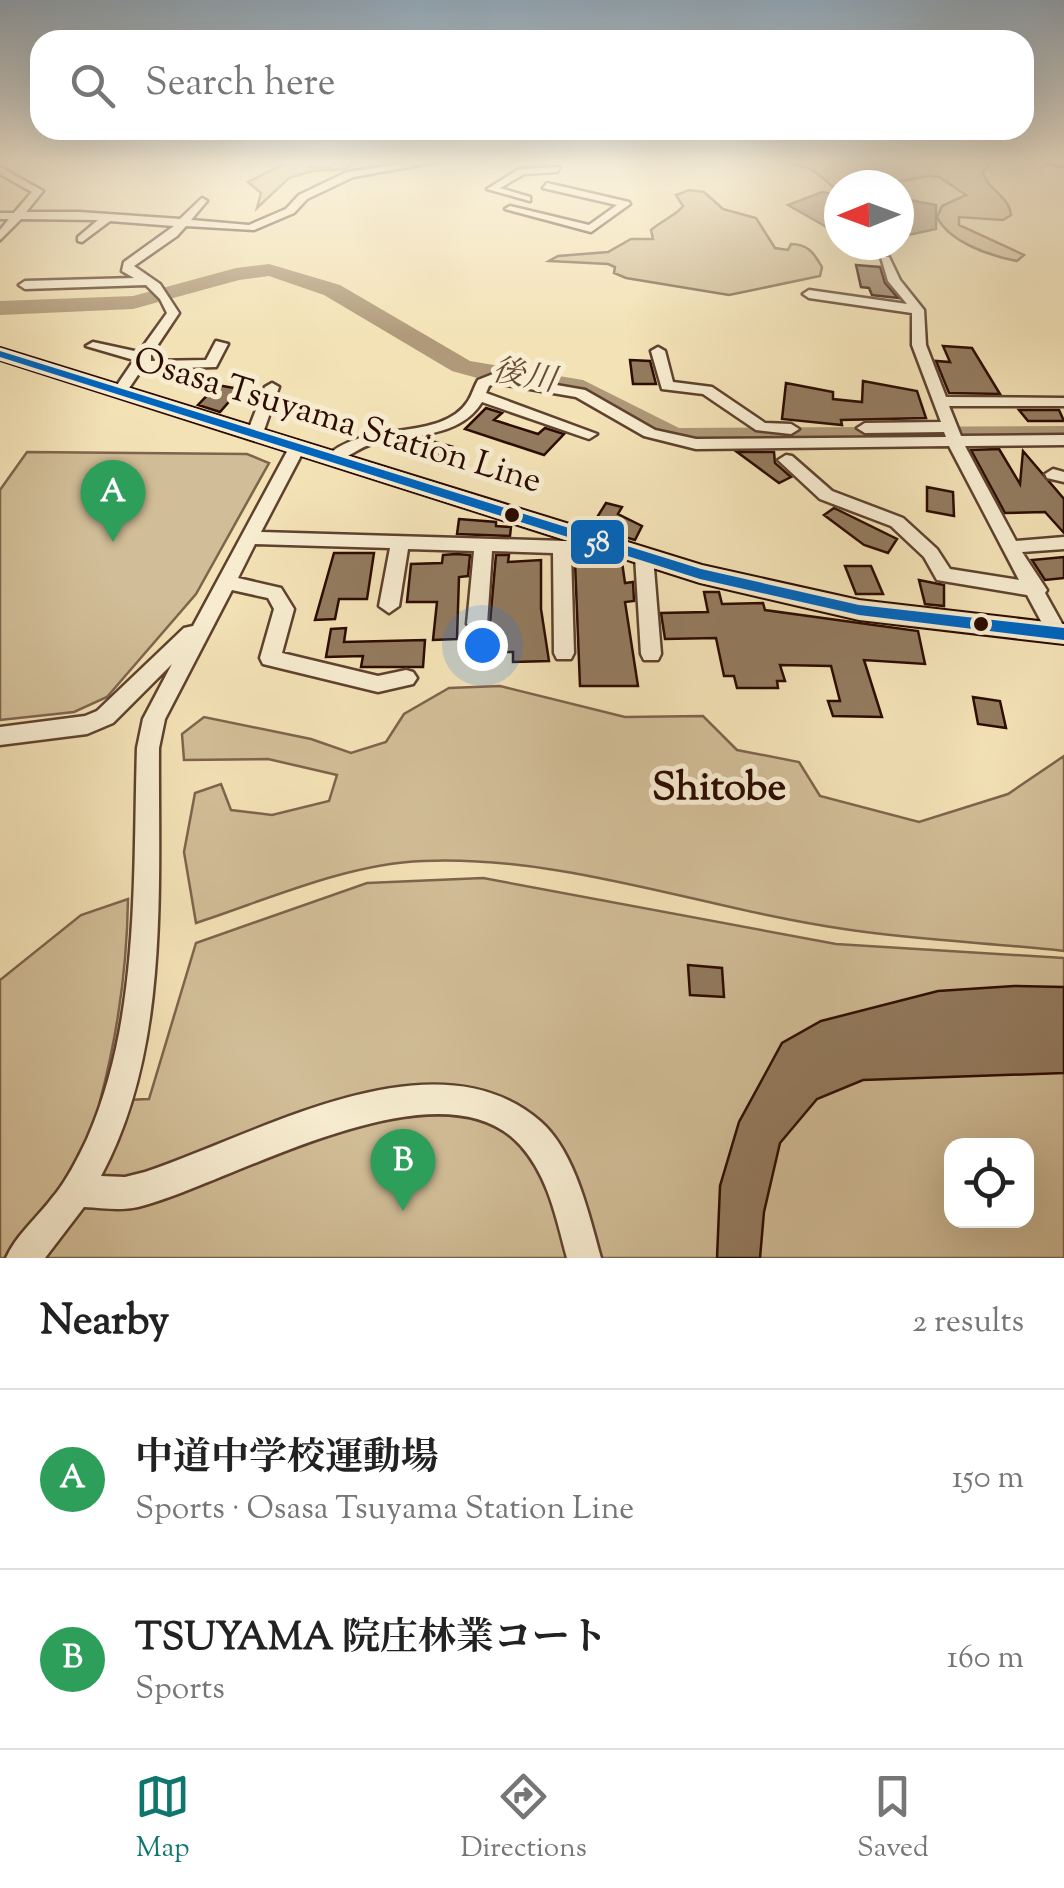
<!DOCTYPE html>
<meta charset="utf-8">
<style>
body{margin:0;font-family:"Sorts Mill Goudy","Noto Serif JP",serif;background:#f6f6f6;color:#222}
.controls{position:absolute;right:30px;bottom:30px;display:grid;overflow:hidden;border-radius:20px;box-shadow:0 10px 40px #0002}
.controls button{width:90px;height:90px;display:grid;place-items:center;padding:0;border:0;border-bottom:2px solid #e0e0e0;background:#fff;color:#222;font:50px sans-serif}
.compass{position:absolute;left:824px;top:170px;width:90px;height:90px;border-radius:50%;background:#fff;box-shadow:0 10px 40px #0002;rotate:269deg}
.you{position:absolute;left:482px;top:645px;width:35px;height:35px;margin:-25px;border:8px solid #fff;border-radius:50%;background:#1a73e8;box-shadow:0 0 0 15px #1a73e833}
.badge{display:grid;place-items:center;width:65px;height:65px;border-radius:50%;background:#0f766e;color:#fff;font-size:32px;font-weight:700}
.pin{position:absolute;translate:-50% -82px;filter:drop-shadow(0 2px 5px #0008)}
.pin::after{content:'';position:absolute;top:52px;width:35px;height:30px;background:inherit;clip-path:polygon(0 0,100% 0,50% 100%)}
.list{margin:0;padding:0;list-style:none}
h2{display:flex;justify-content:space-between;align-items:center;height:130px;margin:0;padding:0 40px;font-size:42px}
h2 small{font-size:32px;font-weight:400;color:#767676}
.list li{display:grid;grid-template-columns:65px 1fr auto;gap:30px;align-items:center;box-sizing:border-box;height:180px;padding:0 40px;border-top:2px solid #e0e0e0}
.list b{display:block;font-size:38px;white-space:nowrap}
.list p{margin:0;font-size:32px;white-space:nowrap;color:#767676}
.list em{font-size:32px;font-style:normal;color:#767676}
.icon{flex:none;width:55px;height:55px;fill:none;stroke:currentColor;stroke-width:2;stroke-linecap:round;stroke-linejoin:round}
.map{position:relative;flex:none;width:1064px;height:1258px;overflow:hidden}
.search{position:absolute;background:#fff;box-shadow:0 10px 40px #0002;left:30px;right:30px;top:30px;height:110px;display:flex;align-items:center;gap:25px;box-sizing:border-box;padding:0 35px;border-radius:30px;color:#767676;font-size:38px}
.sheet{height:490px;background:#fff}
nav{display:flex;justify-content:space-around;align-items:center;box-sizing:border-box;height:140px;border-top:2px solid #e0e0e0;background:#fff;font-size:28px;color:#767676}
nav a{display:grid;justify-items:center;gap:5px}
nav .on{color:#0f766e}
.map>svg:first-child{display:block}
.green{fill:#d1bd97;stroke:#7e644c;stroke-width:2.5;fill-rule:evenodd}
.water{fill:#af9978;stroke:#7b6048;stroke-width:2.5}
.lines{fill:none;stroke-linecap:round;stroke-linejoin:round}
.river{fill:#af9978;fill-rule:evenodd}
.building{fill:#937b5f;stroke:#2c0b00;stroke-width:2.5}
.minor-casing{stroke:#5e412e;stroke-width:5}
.major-casing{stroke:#2c0b00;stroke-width:4}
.minor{fill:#f7ecd0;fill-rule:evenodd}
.major{fill:#f3e2b6;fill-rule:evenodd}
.bus-1-casing{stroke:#f7ecd0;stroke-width:7}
.bus-1{fill:#0065bd;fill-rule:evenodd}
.bus-dot{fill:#2c0b00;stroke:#f7ecd0;stroke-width:4}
.labels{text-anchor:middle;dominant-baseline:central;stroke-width:10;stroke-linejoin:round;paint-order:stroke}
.far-water-label{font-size:32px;font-style:italic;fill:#674b36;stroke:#f7ecd0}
.street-label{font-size:35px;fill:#2c0b00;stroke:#f7ecd0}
.quarter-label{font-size:40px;font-weight:bold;fill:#2c0b00;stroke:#f7ecd0}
.line-badge{stroke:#f7ecd0;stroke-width:4}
.badge-label{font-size:28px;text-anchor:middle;font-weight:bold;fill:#fff}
</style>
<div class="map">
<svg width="1064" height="1258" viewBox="0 0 1064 1258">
<rect width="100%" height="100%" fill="#f3e2b6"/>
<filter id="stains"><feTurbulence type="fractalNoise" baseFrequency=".002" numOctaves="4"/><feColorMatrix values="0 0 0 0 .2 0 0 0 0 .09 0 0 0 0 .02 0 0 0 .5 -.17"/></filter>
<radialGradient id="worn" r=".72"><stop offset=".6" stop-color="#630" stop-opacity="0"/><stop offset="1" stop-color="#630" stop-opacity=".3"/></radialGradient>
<path class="green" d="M292,160H312L309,167H330L339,160H355L346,169L312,171L289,178L257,208L261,193L248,182Z
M772,160H994L983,172C987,190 1009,195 1011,215L1003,220L959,217V225L1024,255L1017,261C990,256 949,242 937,217L942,206L966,195L939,177L928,176L882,185H839V192C809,166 816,168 772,160Z
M689,190L704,192L723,209L756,218L775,248L788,250L791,244C808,244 814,253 822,267L820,276L729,295L626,278L614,273L615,267L608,264L549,261L558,256L608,252L631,239H653L651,230C662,220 677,215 683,206L676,195Z
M27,452L247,454L269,463L196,594L107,697L74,712L0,720V490Z
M500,686L625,717L703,716L737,750L799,762L820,796L919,822L1008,794L1064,756V951C991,943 917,940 844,929C705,909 566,855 423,861C346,864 269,899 196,923L184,852L195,793L221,784L231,810L272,815L329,801L337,775L268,759L184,760L182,734L204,717L311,739L351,753L386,742L404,714L449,688Z
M483,878L836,944L1064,958V1258H0V980L81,915L128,899C127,970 118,1033 100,1101L149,1099L196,943L367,883ZM952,1146H1026V1220H952Z"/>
<path class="water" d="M822,192L839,195V234L788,205Z
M899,198L936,205V229L899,237Z"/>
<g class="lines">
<path class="river" d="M269,264L340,285L470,361L583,380L679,428L1064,426V442L676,444L565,390L488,381L452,371L324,295L269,276L239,280L133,309L0,315V301L133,296L236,268Z"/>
</g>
<path class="building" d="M856,265L880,267L885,283L898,298L872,295L869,288L861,287Z
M943,346L972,348L1000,394L949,393L936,361L950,362Z
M630,360L650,361L656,384H633Z
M863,381L917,391L926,418L841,420L842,425L782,419L786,383L833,392V399L862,402Z
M217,385L240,389L220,412L198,405Z
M486,408L502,413L494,420L538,434L545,428L564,434L544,455L465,429Z
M1019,410H1059L1064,421H1028Z
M428,440L457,448L444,464L414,456Z
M999,449L1020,484L1023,451L1064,499V533L1045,512L1005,513L971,450Z
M737,452H774L775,463L791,477L779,483Z
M927,487L953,492L954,516L927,511Z
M606,503L622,507L618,514L642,526L635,540L591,527Z
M834,508L897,539L888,553L864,545L824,515Z
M459,519L496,522V526L511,527L510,536L457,534Z
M334,553H374L367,599H339L335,619L315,620Z
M456,554L470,555L468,576L459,577L457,639L433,640L437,602H407L411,564L442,563L443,555Z
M496,555H509L508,562L541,560V609L549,661L513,662V652H477L478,634H489Z
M1064,557V578L1045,580L1032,560Z
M616,560L622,562L625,583L633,582L634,601L625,602L638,686H580L575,562Z
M845,566H871L883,594H856Z
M919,580L944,585V606L925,604Z
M704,592H719L722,604L763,603L765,610L918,631L925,664L864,660L882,717L833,716L828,701H840L831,666L780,665L785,681H777L778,688H737L734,676H724L716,638L665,639L661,613L708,612Z
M346,628L344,642L425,640L423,667H361L363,656L326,657L331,629Z
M973,697L1000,701L1006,728L978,724Z
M688,965L722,968L724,997L690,995Z
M1014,986L1064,987V1073L863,1080L817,1099L780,1143L764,1212L760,1258H717L720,1186L739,1122L782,1043L821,1021L938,991Z"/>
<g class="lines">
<g class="minor-casing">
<path id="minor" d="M425,160H448L353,177L307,199L294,213L254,230L186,226L177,236L134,266L160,284L179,313L151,355V361L206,360L216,341L228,344L216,367L142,369L125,394L120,395L113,391L134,360L86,346L93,342L139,352L167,313L160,299L146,285L25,289L19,285L25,281L134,278L122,271L124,262L174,226L110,221L82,242L78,241V237L98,220L21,219L0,240V230L9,219H0V213H14L32,192L0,174V167L43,191L26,212H79L180,219L202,198L207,201L191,220L249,225L286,209L299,195L347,172Z
M1043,160H1064V166L1045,162Z
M560,167L557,172L524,174L500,188L530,197V201L487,189L519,169Z
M547,183L629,202L630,204L591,232L505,209L510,206L589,225L617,205L543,188Z
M881,257H889L900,280L924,310L926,345L946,397L1064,398V406H949L961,436L1064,435V445L965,446L1016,541L1064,537V549L1022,552L1047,590L1045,593L1064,627V638H1050L1027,595L937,580L924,557L891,526L820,499L778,460L786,455L792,456L832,491L903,518L937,549L950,569L1019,580L949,446L696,449L644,436L576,397L495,383L489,386L486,393L597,434L589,439L583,437L482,402C460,438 412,434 375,443C359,447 348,458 333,463L325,458C362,419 441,443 468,401C472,395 474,387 478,380L493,374L585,390L655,430L696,439L946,437L944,432L865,433L857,428L865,423L941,422L912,345V313L809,298L803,294L809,290L907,304L888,281Z
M658,347L665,351L673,382L712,387L765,423L791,424L799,429L791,434L756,430L703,394L662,389L651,351Z
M272,383L279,387L263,433L261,436H249L247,433L265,387Z
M298,441L306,446L261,532L598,542L610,539L619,545L616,549L598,554L571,553L574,653L571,659H557L554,653L553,553L492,551L487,624L477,631L467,624L474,551L408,549L399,606L389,613L379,606L390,548L255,544L238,578L281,588L294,609L282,653L378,676L406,670L413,672L417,678L413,684L378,692L263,664L260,658L274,609L268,598L232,590L165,719L159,748C158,888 170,1048 101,1176L125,1177L145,1172C255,1136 434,1029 540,1121C575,1151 589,1215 601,1258H567C556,1218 549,1178 521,1146C441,1055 228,1185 138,1207C120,1211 102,1208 84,1207L45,1258H6C16,1235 37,1218 52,1198C66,1182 78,1158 87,1139C140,1019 133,877 137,748L143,719L172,664L113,723L87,734L0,745V727L85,716L97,711L184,628L193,626L290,446Z
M1053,469L1064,472V482L1047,478L1045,474Z
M644,550L653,556L661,654L658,660H644L641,654L635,556Z"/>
</g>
<g class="major-casing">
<path id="major" d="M0,348L702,565L859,600L1064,624V644L859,620L700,583L0,360Z"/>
</g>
<use href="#minor" class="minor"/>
<use href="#major" class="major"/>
<g class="bus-1-casing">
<path id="bus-1" d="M0,351L701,569L859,605L1064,628V640L859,615L700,579L0,357Z"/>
</g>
<use href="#bus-1" class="bus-1"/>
</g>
<linearGradient id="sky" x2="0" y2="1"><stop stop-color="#91a9bb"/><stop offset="0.48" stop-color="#faf2de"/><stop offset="1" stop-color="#faf2de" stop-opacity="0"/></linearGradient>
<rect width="1064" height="336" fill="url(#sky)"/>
<g class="bus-dot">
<circle cx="512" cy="515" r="9"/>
<circle cx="981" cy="624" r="9"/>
</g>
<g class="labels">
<g class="far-water-label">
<text transform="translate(524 377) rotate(10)">後川</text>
</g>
<g class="street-label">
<text transform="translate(337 422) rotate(17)">Osasa Tsuyama Station Line</text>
</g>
<g class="quarter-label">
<text x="719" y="789">Shitobe</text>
</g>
</g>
<rect class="line-badge" x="569" y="518" width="57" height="48" rx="10" fill="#0065bd"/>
<g class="badge-label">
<text x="598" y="551">58</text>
</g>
<rect width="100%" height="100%" filter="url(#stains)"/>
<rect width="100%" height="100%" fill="url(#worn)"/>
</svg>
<div class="controls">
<button><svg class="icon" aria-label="locate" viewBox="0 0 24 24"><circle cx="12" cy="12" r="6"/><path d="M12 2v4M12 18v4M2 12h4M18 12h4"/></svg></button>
</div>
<svg class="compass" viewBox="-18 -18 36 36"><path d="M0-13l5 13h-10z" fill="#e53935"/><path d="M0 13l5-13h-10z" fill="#767676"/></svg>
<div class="you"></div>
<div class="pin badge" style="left:113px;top:542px;background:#2e9e5b">A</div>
<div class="pin badge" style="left:403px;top:1211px;background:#2e9e5b">B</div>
<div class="search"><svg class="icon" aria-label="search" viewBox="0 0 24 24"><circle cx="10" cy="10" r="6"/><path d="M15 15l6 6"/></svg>Search here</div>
</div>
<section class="sheet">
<h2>Nearby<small>2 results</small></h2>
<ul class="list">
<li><span class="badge" style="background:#2e9e5b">A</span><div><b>中道中学校運動場</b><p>Sports · Osasa Tsuyama Station Line</p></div><em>150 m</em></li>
<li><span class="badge" style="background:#2e9e5b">B</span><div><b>TSUYAMA 院庄林業コート</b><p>Sports</p></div><em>160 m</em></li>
</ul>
</section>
<nav>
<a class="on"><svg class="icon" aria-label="map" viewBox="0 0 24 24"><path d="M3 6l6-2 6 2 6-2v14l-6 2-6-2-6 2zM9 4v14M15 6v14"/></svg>Map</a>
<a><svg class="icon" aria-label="directions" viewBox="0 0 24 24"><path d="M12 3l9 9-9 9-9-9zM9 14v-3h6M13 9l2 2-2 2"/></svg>Directions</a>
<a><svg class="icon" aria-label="saved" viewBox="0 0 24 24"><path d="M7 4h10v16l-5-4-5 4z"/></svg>Saved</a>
</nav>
